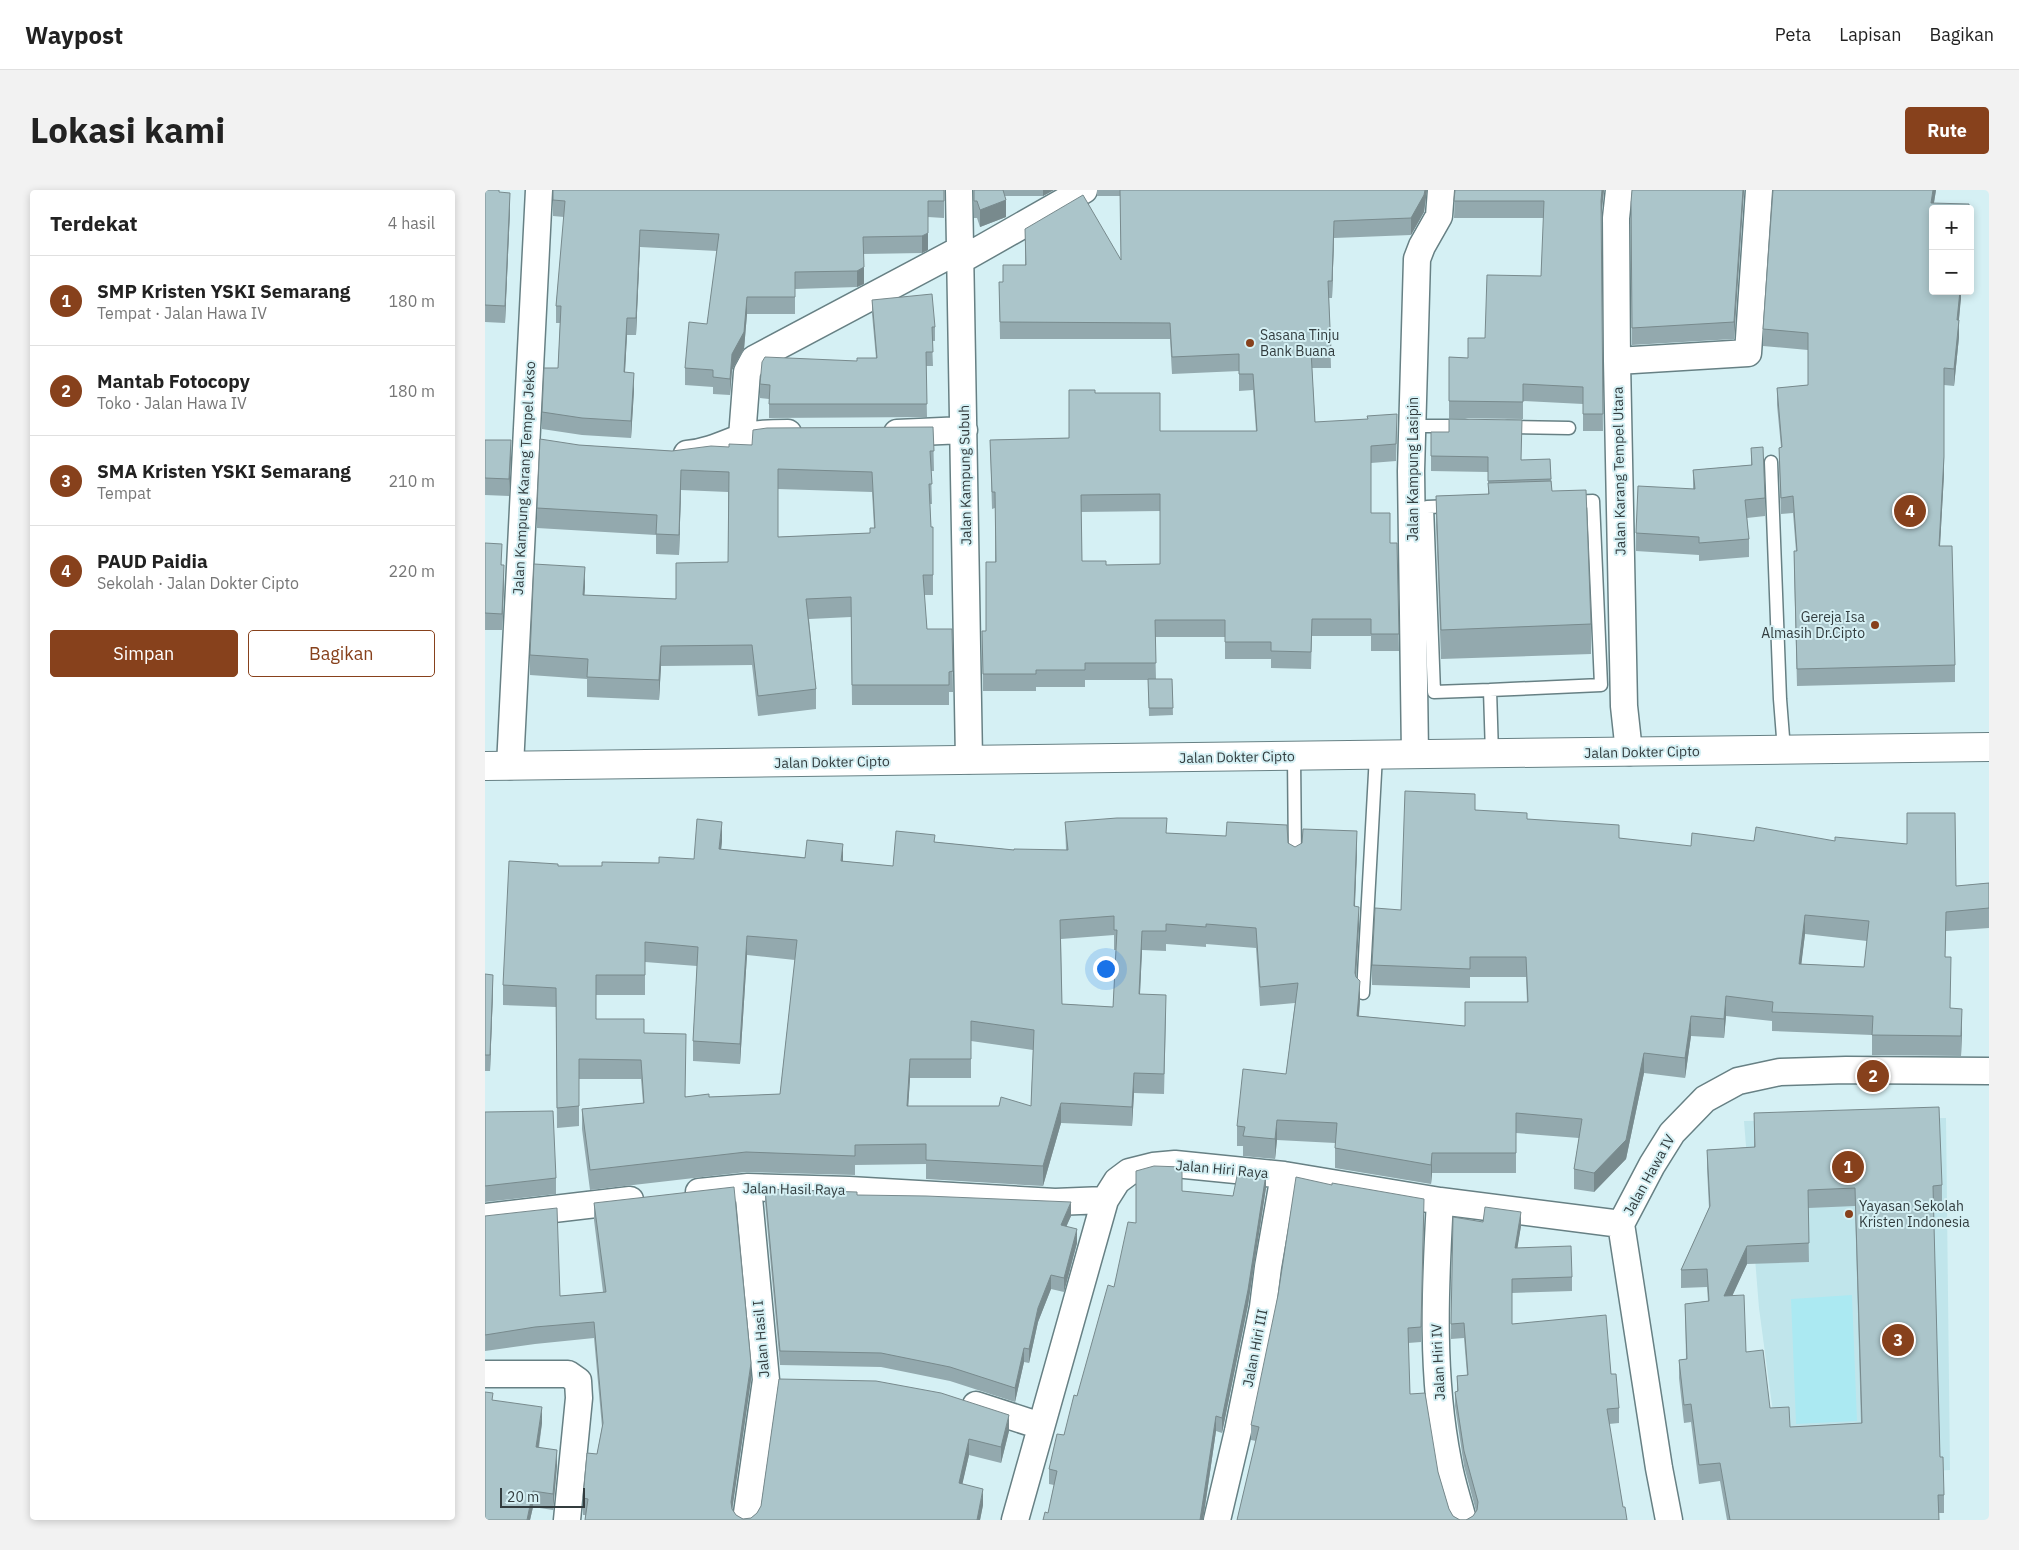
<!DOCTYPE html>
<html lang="id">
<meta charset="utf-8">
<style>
body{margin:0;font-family:"IBM Plex Sans",sans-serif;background:#f2f2f2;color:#222}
.controls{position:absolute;right:15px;top:15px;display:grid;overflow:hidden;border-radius:5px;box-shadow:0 2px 8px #0003}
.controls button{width:45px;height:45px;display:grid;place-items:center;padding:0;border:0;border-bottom:1px solid #e0e0e0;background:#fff;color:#222;font:25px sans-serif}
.scale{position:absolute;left:15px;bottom:12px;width:85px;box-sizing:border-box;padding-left:5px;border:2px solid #323c3e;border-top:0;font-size:14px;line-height:18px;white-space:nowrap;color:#323c3e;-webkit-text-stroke:4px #d5f0f4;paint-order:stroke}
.you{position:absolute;left:620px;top:778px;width:18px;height:18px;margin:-12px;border:4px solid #fff;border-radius:50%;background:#1a73e8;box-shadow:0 0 0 8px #1a73e833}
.badge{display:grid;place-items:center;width:32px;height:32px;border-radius:50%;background:#87411c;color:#fff;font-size:16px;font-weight:700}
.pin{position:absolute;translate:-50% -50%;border:2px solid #fff;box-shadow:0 1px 5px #0006}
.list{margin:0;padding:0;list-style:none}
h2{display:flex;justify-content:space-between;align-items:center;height:65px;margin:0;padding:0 20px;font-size:21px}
h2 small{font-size:16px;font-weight:400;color:#767676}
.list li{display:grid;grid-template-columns:32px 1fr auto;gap:15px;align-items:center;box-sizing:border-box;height:90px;padding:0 20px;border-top:1px solid #e0e0e0}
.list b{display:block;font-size:19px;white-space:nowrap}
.list p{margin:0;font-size:16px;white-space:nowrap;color:#767676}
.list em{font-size:16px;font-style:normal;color:#767676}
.actions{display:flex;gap:10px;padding:15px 20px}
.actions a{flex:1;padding:11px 0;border:1px solid #87411c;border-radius:5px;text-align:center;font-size:18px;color:#87411c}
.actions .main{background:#87411c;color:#fff}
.map{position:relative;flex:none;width:1504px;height:1330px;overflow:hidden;border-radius:5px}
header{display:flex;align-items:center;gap:30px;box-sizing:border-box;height:70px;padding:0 25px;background:#fff;border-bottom:1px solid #e0e0e0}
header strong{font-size:24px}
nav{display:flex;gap:28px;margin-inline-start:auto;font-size:18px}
.intro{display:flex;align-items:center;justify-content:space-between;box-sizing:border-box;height:120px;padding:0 30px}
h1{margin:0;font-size:35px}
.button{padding:12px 22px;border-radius:5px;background:#87411c;color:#fff;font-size:18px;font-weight:700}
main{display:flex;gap:30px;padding:0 30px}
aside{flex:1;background:#fff;border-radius:5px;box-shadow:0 2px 8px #0003}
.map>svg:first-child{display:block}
.built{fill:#c0e5eb}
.garden{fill:#abe9f2}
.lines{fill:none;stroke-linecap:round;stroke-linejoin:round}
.lane-casing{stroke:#678084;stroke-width:15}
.street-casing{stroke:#678084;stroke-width:29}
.highway-casing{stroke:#678084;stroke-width:30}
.lane{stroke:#fff;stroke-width:12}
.street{stroke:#fff;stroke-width:26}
.highway{stroke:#fff;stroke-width:28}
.wall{fill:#93a9ae;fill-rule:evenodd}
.shaded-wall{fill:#788a8d}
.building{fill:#abc5ca;stroke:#788a8d;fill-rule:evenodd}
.poi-dot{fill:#87411c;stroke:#d5f0f4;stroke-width:2}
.labels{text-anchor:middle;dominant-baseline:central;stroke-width:4;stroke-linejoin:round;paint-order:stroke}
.poi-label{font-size:14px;fill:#323c3e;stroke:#d5f0f4;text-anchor:start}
.street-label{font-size:14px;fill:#323c3e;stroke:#d5f0f4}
</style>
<header>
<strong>Waypost</strong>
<nav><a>Peta</a><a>Lapisan</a><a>Bagikan</a></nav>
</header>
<div class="intro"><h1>Lokasi kami</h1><a class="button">Rute</a></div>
<main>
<aside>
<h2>Terdekat<small>4 hasil</small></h2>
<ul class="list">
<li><span class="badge">1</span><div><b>SMP Kristen YSKI Semarang</b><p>Tempat · Jalan Hawa IV</p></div><em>180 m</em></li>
<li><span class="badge">2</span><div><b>Mantab Fotocopy</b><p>Toko · Jalan Hawa IV</p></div><em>180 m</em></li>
<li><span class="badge">3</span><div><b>SMA Kristen YSKI Semarang</b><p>Tempat</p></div><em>210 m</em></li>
<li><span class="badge">4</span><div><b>PAUD Paidia</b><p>Sekolah · Jalan Dokter Cipto</p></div><em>220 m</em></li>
</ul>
<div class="actions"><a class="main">Simpan</a><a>Bagikan</a></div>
</aside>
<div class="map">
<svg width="1504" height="1330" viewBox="0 0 1504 1330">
<rect width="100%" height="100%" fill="#d5f0f4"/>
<path class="built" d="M1461,928L1465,1280L1360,1286L1288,1223L1274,1118L1259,931Z"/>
<path class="garden" d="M1367,1105L1372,1231L1311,1234L1306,1109Z"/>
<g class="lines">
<g class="lane-casing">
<path id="lane" d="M927,236H980
M1022,237L1084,238
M1286,272L1295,509L1299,560
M968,316L942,317L949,502L1005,500
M1007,564L1005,500L1116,495L1108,311L1085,312
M809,566L810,669
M878,803L891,565"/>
</g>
<g class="street-casing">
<path id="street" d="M474,0L484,570
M1134,0L1131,28L1132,171L1139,516L1144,562
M476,70L599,0
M1132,171L1263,163L1274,0
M412,243L479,240
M257,247L262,182L269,169L476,59
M202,264C222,262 237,255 255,248C270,243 287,243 303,243
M930,564L926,281L932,69L937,56L954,26L956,0
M25,576L54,0
M214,1002L263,997L364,1000L570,1012L620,1010
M955,1011C950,1098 946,1185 963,1271C966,1291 973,1310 978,1330
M0,1027L145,1010
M0,1184H83L93,1191L94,1208L82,1330
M491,1215L556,1236
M261,1330L281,1190L263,997
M530,1330L620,1010L632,991L644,982L668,976L690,974L799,985L955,1011L1136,1034
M732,1330L753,1241L778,1117L783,1077L799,985
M1184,1330L1174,1278L1136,1034L1167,975L1187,943L1220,909L1253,891L1295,882L1361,880L1504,881"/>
</g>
<g class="highway-casing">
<path id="highway" d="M0,576L1504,557"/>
</g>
<use href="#lane" class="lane"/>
<use href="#street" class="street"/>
<use href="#highway" class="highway"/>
</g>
<path class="wall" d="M0,0H14V2L25,20L20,133L0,132Z
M459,0V28L443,27V60L437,63L378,64L379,94L372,97L310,99V124H262L259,159L247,180L245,205L228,204V197L200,195V178L222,134L232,61L155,57L151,145H142L140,182L149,200L146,248L97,245L57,239V222L73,178L75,133H71V116L79,27L68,26V10Z
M489,0H569L558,6H520L521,27L495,37L492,28H489Z
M612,0H942L939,22L926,45L849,48L847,108H844L846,178H827L830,232L912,241L911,271L886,273V323L905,353H912L914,461H886V446H827L826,479L786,478V469H740V447H670L671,489H687L688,525L664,526L663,490H600V497H551V501H498L497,441H501L510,372V318L507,319L505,250L584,248L610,203L675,241H771L768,200L754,201V181L687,184L685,149H515L514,92H518L540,75V39L636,70L635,6H612ZM675,321V374L621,375L597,371L596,322Z
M970,0H1119L1116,26L1118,241H1098V214L1038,211V229L964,228V167L983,168L1056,86L1059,28H969Z
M1147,0H1259L1249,149L1147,155L1146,12Z
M1288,0H1451L1449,13L1448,101H1476L1474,130V147L1469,196L1459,195V284L1455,356L1470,475V492L1312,496L1309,378V361H1311L1308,323L1296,324L1294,275V258L1296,257L1292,215V198L1323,195V160L1278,156V139Z
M387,110L450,137V151H447L448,176H441L442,227L284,228V209L275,208V194L372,171L391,168L387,124Z
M448,237L449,281H446L447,314H445L446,337H448V405H439L442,439H467L468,502H464V515H367L366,427L324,429L331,499V519L273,526L267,475L176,476L174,510L102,507V489L45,485V465L100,397L99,405L191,409L243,372V302L196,300L194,365L171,364V345L52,338V318L94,255L187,261L244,257ZM293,299L387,302L389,338L385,343L293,347Z
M946,242L1037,270L1065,269L1067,301L1106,434V464L956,469L951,335V306L1003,304V282L946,281Z
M0,250L26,267L24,306L0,305Z
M1266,258L1280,308V326L1262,328L1264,349V367L1214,371V365L1151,361V343L1208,299V280L1266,275Z
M0,353L17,375L19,392L17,440H0Z
M990,620L1042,629L1134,648L1471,696L1504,693V738L1461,741L1460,767L1465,818L1477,838L1476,866L1387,865V845L1287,841V831L1241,826L1239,848L1206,846L1200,888L1159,883L1141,969L1109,1002L1089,999V979L1094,948L1031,943V983H947L946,994L850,978V953L792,950L790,969L758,966V956H752V936L801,884L810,813L775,816L771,758L721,754V757L681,754V761L657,760L655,804L681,824L679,904L649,903L647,936L576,933L558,996L441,989V974L370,975V985L261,982L105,1000L97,939V919L158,913L156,889H94V936L72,938L71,817L18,815V795L73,676H117L174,673L209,669L237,651L236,659L408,676L450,652L529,660H581L580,632L682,643L803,653L810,657L872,660L870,716L874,736L871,786L875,810L874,826L980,836L1042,812L1041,787H985V798L887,795V775L916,720ZM1320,744L1382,751L1379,777L1316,774ZM629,745V760H631L628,817L577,814L576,749ZM262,765L310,770L295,904L224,907H201L159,843L111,829V805H160V772L212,776L208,851V871L255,874ZM486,851L548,860L546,916H423L425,888H486Z
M0,784L8,801L5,881H0Z
M0,922L71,988V1004L0,1012Z
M1269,923L1457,995V1014H1448L1455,1267L1459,1305V1323H1453L1454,1330H1242L1235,1291L1214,1294L1206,1232L1199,1233L1194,1188V1170L1201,1169L1200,1114L1223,1111L1222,1097L1196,1098V1080L1224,1018L1222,978V960L1269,957ZM1370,1016L1376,1233L1305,1237L1285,1218L1261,1162L1247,1105L1262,1074L1324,1072L1323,1018Z
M781,998L763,1115L737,1243L731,1241L718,1330H558L563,1323L569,1295L564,1294V1279L579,1245L592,1206L651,1033L697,1001L748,1006Z
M280,999L372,1005L586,1026L581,1036L592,1053L579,1102L566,1099L553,1132L544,1173L539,1172L530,1212L465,1191L396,1177L295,1175L280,1012Z
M109,1013L266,1190L247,1319L251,1325L258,1329L266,1328L272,1323L276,1316L294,1189L524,1241L516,1273L484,1265L477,1294L498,1315L495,1330H100V1325H98V1308L112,1264L117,1237L109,1148L50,1154L0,1161V1026L75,1106L118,1102L109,1030Z
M939,1024L936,1152L923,1153L925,1204L953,1282L964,1319L968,1326L975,1330H981L988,1326L991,1321L979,1276L970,1216V1202H972V1186L982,1185L979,1148L966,1149V1134L998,1032L1036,1036L1032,1058L1087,1087V1101L1027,1103V1134L1126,1184L1134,1218V1233L1124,1234L1138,1317L1142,1330H752L771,1251L766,1250V1235Z
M8,1210L57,1233L54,1258L72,1276L68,1320L48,1317L45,1330H0Z"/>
<path class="shaded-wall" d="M558,0H569L558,6Z
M940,0H942L939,22L926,45V28Z
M1117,0H1119L1116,28V11Z
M1258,0H1259L1249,149V132Z
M1448,0H1451L1446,30V13Z
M25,3V20L20,133V116Z
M521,10V27L495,37V20Z
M849,31V48L847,108V91Z
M155,40V57L151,145V128Z
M443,43V60L437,63V46Z
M379,77V94L372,97V81Z
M1475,101H1476V109L1472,147V130Z
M262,107V124L259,159L247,180L245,205V189L247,164Z
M142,128V145L139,199V182Z
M1474,130V147L1469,196V179Z
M1459,178V284L1454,373V356Z
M149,183V200L146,248V231Z
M26,250V267L24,306V289Z
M196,280V300L194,365V345Z
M19,375V392L17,440V424Z
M100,377V397L98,425V405Z
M176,456V476L174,510V490Z
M237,632V651L234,679V659Z
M872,641V660L869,736V716Z
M358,654V674L356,671Z
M874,717V736L870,803V783Z
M1320,725V744L1314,794V774Z
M657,741V760L654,824V804Z
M262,746V765L255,874V854Z
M8,785V801L5,881V865Z
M875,791V810L872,846V826Z
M1241,806V826L1239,848V829Z
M1477,819V838L1476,866V846Z
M1206,826V846L1200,888V868Z
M1159,863V883L1141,969L1109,1002V983Z
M425,869V888L422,936V916Z
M649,883V903L647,936V917Z
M576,913V933L558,996V976Z
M792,930V950L790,969V949Z
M947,963V983L946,994V975Z
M781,984V998L763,1115L737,1243V1228Z
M586,1012V1026L576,1049V1035Z
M1036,1022V1036L1030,1073V1058Z
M592,1039V1053L579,1102V1088Z
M1262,1056V1074L1239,1124V1106Z
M566,1085V1099L553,1132L544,1173V1159L553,1118Z
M539,1158V1172L530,1212V1198Z
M266,1173V1190L246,1328V1312Z
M57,1217V1233L51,1273V1257Z
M524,1225V1241L516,1273V1257Z
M731,1226V1241L718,1330H715Z
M484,1249V1265L474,1309V1293Z
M72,1260V1276L68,1320V1304Z
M498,1299V1315L495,1330H492Z
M48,1301V1317L45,1330H42Z"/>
<path class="building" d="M0,0H14V2L25,3L20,116L0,115Z
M68,0H459V11H443V43L437,46L378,47L379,77L372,81L310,82V107H262L259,142L247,164L245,189L228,187V180L200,178L204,132L222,134L234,44L155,40L151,128H142L139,182L149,183L146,231L97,228L57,222L59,178H73L76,116H71L80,11L68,10Z
M489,0H518L521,10L495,20L492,11H489Z
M635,0H940L939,5L926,28L849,31L847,91H843L846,161H826L830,232L883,229L882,226L912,224L911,254L886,256V323H905V353H912L914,444H886V429H827L826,462L786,461V452H740V430H670L671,473H600V480H551V484H498L497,441H501V372H511L510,302H507L505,250L584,248V200H610V203H675V241H772L768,184H754V164L687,167L685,133L515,132L514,92H518V75H541L540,39L598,5L636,70ZM675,304V374L621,375V371H597L596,305Z
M970,0H1117L1116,11L1118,224H1098V197L1038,194V212L964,211V167L983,168V148H1000L1002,85L1056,86L1059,11H969Z
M1147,0H1258L1249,132L1147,138L1146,12Z
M1288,0H1448L1446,13L1484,14V19H1448V101H1475L1472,130H1474L1469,179L1459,178V267L1454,356H1467L1470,475L1312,479L1309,361H1312L1308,306L1296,308L1294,258L1297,257L1292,198L1323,195V143L1278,139Z
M447,104L450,137H447L448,162H441L442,214H284L285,195L275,194L277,172L280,167L372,171V168H392L387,110Z
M964,229L1037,230L1036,270L1065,269L1066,289L1003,291V267L946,266V242H964Z
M448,237L449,261H445L447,294H444L446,337H448V385H438L442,439H467L468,481L464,482V495H367L366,407L321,409L331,499L273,506L267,455L176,456L174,490L102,487L103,469L45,465L49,374L100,377L98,405L191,409V373L243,372L244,282L196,280L194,345L171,344L172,325L52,318L55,249L94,255L187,261L226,256L244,257V254L267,255L268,240L282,238ZM293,279L387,282L390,338H385V343L293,347Z
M0,250H26L24,289L0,288Z
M1278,257L1280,308L1260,310L1264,349L1214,353V347L1151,343L1153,296L1210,299L1208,280L1267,275L1266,258Z
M1066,291L1067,301L1101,300L1106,434L956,440L951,306L1004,304L1003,293Z
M0,353L17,354L16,375H19L17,424L0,423Z
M663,489H687L688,518H664Z
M920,601L990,604V620L1042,623V629L1134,635V648L1206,656L1207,643L1269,651L1271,637L1350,651V647L1422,654V623H1470L1471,696L1504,693V718L1461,722L1460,767H1466L1465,818L1477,819L1476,846L1387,845L1388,826L1287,822L1288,812L1241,806L1239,829L1206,826L1200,868L1159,863L1141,950L1109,983L1089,979L1097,929L1031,923V963H947L946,975L850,958L852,933L792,930L790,949L758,946L760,937L752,936L758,879L801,884L813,793L775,797L771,738L721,734V737L681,734V741H657L654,804L681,805L679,884L649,883L647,917L576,913L558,976L441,970V954L370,955V966L261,962L105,980L97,919L159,913L156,870L94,869V916L72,918L71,798L18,795L24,671L73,674V676H117V672L174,673V667L209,669L212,629L237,632L234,659L320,668L322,650L358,654L356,671L408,676L411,641L450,645L449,652L529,660V659L583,660L580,632L632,628H682L681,643L741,646L742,632L802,635L803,653L810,657L817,653L818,639L872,641L869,716L874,717L870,783L871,787L875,791L872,826L980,836V812H1043L1041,767H985V779L887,775L890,718L916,720ZM1320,725L1384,731L1379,777L1314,774ZM629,726V740H632L628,817L577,814L575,730ZM262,746L312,750L295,904L224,907V904L200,907L201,844L159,843V829H111V785H160V752L213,757L208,851L255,854ZM486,831L549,840L546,916L516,907L514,916H422L425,869H486Z
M0,784L8,785L5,865H0Z
M1454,917L1457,995L1448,996L1455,1267H1458L1459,1305H1453L1454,1330H1245L1235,1273L1214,1275L1206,1214L1199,1215L1194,1170L1202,1169L1200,1114L1224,1111L1222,1079L1196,1080L1225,1016L1222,960L1270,957L1269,923ZM1370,998L1377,1233L1305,1237L1304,1217L1285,1218L1278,1160L1261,1162L1259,1105L1239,1106L1262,1056L1324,1053L1323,1000Z
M68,921L71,988L0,996V922Z
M669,976L697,977V1001L748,1006L753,981L781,984L763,1100L738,1223L737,1228L731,1226L715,1330H558L560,1322L563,1323L572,1281L564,1279L572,1244L579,1245L589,1205L592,1206L623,1095L629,1097L643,1032L651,1033V981Z
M811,987L847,995V993L939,1009L936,1137L923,1138L925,1204L940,1203L953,1282L964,1319L968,1326L975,1330H981L988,1326L992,1320L993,1312L979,1261L970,1202L973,1201L972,1186L983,1185L979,1133L966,1134L968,1027L998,1032L1000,1017L1036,1022L1030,1058L1086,1056L1087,1087L1027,1089V1134L1121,1125L1126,1184H1131L1134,1218L1122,1219L1138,1317H1140L1142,1330H752L774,1237L766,1235L793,1105Z
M249,997L266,1173L246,1312L247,1319L251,1325L258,1329L266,1328L272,1323L276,1316L294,1189L391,1191L456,1203L524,1225L516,1257L484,1249L474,1293L498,1299L492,1330H100L103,1309L98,1308L102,1263L112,1264L118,1233L109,1132L50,1137L0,1145V1026L72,1018L75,1106L121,1102L109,1013Z
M280,999L372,1002V1005L441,1006L586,1012L576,1035L592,1039L579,1088L566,1085L553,1118L544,1159L539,1158L530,1198L465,1177L396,1163L295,1161Z
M0,1202L8,1203L7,1210L57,1217L51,1257L72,1260L68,1304L48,1301L42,1330H0Z"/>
<g class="poi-dot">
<circle cx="765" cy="153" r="5"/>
<circle cx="1390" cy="435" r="5"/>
<circle cx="1364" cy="1024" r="5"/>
</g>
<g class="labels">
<g class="poi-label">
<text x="775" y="145">Sasana Tinju<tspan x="775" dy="16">Bank Buana</tspan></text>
<text x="1380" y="427" text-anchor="end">Gereja Isa<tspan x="1380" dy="16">Almasih Dr.Cipto</tspan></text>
<text x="1374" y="1016">Yayasan Sekolah<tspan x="1374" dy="16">Kristen Indonesia</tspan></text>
</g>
<g class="street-label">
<text transform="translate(928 279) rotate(-90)">Jalan Kampung Lasipin</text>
<text transform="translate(1134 281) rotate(-91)">Jalan Karang Tempel Utara</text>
<text transform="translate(480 285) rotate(-91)">Jalan Kampung Subuh</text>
<text transform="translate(39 288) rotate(-87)">Jalan Kampung Karang Tempel Jekso</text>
<text transform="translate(1157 562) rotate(-1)">Jalan Dokter Cipto</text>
<text transform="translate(752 567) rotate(-1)">Jalan Dokter Cipto</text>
<text transform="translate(347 572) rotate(-1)">Jalan Dokter Cipto</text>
<text transform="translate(737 979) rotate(5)">Jalan Hiri Raya</text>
<text transform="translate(1164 985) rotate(-61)">Jalan Hawa IV</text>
<text transform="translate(309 999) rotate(1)">Jalan Hasil Raya</text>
<text transform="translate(276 1149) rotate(-95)">Jalan Hasil I</text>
<text transform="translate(770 1158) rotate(-79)">Jalan Hiri III</text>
<text transform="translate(953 1172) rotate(-93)">Jalan Hiri IV</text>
</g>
</g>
</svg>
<div class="controls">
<button>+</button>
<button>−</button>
</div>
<div class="scale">20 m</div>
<div class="you"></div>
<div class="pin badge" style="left:1363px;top:977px">1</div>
<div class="pin badge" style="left:1388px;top:886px">2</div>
<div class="pin badge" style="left:1413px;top:1150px">3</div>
<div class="pin badge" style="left:1425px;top:321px">4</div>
</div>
</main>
